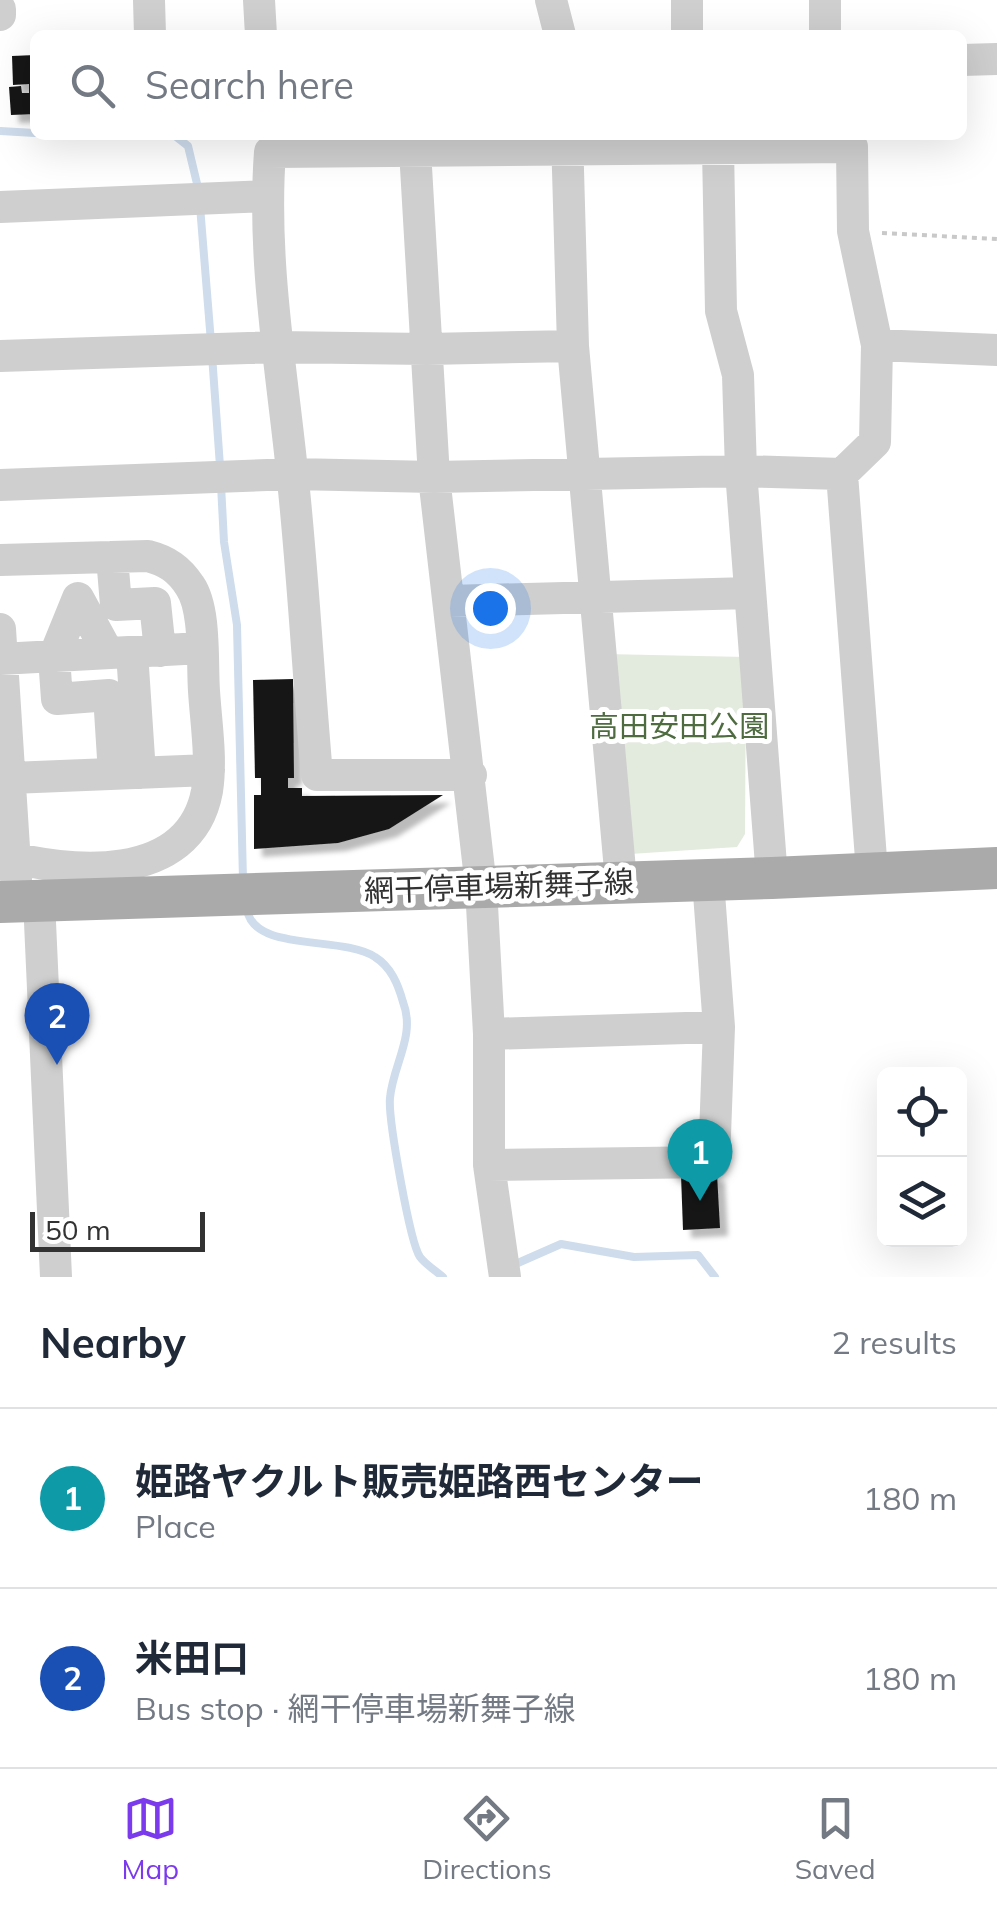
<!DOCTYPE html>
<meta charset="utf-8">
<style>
body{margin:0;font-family:Mulish,"Noto Sans JP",sans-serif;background:#f2f2f3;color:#1f2937}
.controls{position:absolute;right:30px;bottom:30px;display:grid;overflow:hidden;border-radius:15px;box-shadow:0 10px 40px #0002}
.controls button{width:90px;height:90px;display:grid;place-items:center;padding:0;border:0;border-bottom:2px solid #e0e1e3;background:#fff;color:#1f2937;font:50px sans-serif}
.scale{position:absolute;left:30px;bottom:25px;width:175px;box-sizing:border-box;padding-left:10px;border:5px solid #323232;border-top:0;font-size:28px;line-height:35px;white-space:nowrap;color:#323232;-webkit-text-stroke:8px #fff;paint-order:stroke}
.you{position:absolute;left:490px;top:608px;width:35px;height:35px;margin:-25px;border:8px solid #fff;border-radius:50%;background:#1a73e8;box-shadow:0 0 0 15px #1a73e833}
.badge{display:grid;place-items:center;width:65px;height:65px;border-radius:50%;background:#7c3aed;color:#fff;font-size:32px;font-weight:700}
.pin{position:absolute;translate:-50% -82px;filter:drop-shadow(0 2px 5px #0008)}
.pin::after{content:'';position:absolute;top:52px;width:35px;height:30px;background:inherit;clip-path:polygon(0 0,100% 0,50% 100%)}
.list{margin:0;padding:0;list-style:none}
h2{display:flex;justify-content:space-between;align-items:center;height:130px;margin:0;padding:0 40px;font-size:42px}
h2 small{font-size:32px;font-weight:400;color:#747a83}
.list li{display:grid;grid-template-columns:65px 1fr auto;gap:30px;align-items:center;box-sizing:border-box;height:180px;padding:0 40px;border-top:2px solid #e0e1e3}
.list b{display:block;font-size:38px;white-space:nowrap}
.list p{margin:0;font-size:32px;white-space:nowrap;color:#747a83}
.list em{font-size:32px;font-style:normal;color:#747a83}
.icon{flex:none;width:55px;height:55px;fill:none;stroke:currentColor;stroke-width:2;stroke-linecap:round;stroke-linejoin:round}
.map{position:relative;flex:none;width:997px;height:1277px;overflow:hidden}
.search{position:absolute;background:#fff;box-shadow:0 10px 40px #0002;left:30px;right:30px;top:30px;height:110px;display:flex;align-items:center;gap:25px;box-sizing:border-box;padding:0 35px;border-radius:15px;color:#747a83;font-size:38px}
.sheet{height:490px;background:#fff}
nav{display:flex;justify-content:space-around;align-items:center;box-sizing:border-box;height:140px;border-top:2px solid #e0e1e3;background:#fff;font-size:28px;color:#747a83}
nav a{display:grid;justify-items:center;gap:5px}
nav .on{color:#7c3aed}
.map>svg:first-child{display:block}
.green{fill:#e3eade}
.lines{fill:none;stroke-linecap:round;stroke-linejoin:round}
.stream{stroke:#cedcec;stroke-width:8}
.building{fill:#191919;filter:url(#shadow)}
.path{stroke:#c9c9c9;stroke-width:4;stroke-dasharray:5 5;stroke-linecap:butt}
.minor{stroke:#cfcfcf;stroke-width:32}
.major{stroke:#aaa;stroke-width:42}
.labels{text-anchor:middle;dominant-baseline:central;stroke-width:10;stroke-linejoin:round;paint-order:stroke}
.park-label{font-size:30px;fill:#4e6c40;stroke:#fff}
.street-label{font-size:30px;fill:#323232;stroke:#fff}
</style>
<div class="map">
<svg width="997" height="1277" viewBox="0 0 997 1277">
<defs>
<filter id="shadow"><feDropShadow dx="8" dy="8" stdDeviation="2.5" flood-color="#0004"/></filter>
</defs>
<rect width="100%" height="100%" fill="#fff"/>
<path class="green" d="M604,654L746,657L745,834L737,847L630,854Z"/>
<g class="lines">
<path class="stream" d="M0,131L35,133
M66,135H106
M174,135L188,146L199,192
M200,206L211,342
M212,355L220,466
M221,485L224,542L237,625L243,880
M247,909C253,953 342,935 375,957C391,967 398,984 403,1002C416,1036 393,1064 390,1098C388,1118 410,1243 420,1257C425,1264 436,1271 443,1277
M511,1266L561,1244L634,1257L698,1255L715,1277"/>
</g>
<path class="building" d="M35,55V114L11,115L9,87L21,86L22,93H29V84L13,85L12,56Z
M293,679L294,778H288V788H302V796L443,795L389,829L338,843L254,849V795H261V778H255L253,680Z
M717,1174L720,1228L683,1230L681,1175Z"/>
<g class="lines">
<path class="path" d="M882,233L997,239"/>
<path class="minor" d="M149,0L150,35
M259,0L261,35
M551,0L560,35
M687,0V35
M825,0V35
M0,9V15
M962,60L997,59
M567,135L573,346L621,881
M718,148L721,311L738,375L741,471L772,878
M415,150L434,477L481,887L489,1034V1165L714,1162L719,1027L708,880
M0,207L267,196
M0,356L277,347L427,349L573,346
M842,474L872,872
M0,485L293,474L434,477L741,471L842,474L875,442L877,345L997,350
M112,557L116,605L155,603L160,651
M0,560L148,556C167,561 179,569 190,586C206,609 202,663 204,691C206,723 212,759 207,791C190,885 68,874 0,854
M449,601L750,593
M0,629L16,879
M132,652L140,773
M108,653L78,598L54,657L57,699L109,695L114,774
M0,659L202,648
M471,775H317C308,674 303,572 292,471C281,365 262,258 270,152L852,147L853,231L877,345
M11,778L209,770
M39,900L56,1277
M489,1034L719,1027
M489,1165L505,1277"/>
<path class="major" d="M0,902L772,878L997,868"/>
</g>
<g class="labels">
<g class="park-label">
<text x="679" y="726">高田安田公園</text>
</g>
<g class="street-label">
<text transform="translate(499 886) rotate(-2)">網干停車場新舞子線</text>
</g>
</g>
</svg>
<div class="controls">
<button><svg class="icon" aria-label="locate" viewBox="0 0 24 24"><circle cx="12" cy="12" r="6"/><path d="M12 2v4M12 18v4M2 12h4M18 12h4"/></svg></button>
<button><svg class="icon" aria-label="layers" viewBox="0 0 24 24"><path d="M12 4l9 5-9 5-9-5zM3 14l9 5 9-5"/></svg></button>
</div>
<div class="scale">50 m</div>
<div class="you"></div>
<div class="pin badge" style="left:700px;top:1201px;background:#0f9aa8">1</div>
<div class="pin badge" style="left:57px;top:1065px;background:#1a4fb4">2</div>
<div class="search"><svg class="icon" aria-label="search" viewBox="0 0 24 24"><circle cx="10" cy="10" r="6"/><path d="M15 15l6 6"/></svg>Search here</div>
</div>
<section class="sheet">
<h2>Nearby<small>2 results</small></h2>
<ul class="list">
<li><span class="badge" style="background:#0f9aa8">1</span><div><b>姫路ヤクルト販売姫路西センター</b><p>Place</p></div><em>180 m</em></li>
<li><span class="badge" style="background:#1a4fb4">2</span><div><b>米田口</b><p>Bus stop · 網干停車場新舞子線</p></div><em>180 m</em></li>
</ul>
</section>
<nav>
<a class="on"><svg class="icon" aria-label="map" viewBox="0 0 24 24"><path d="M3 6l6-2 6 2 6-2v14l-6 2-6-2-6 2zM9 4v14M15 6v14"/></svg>Map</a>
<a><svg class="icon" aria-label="directions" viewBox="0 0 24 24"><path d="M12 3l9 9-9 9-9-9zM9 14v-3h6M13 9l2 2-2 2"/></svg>Directions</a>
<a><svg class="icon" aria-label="saved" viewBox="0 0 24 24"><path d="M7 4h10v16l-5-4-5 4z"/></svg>Saved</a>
</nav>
